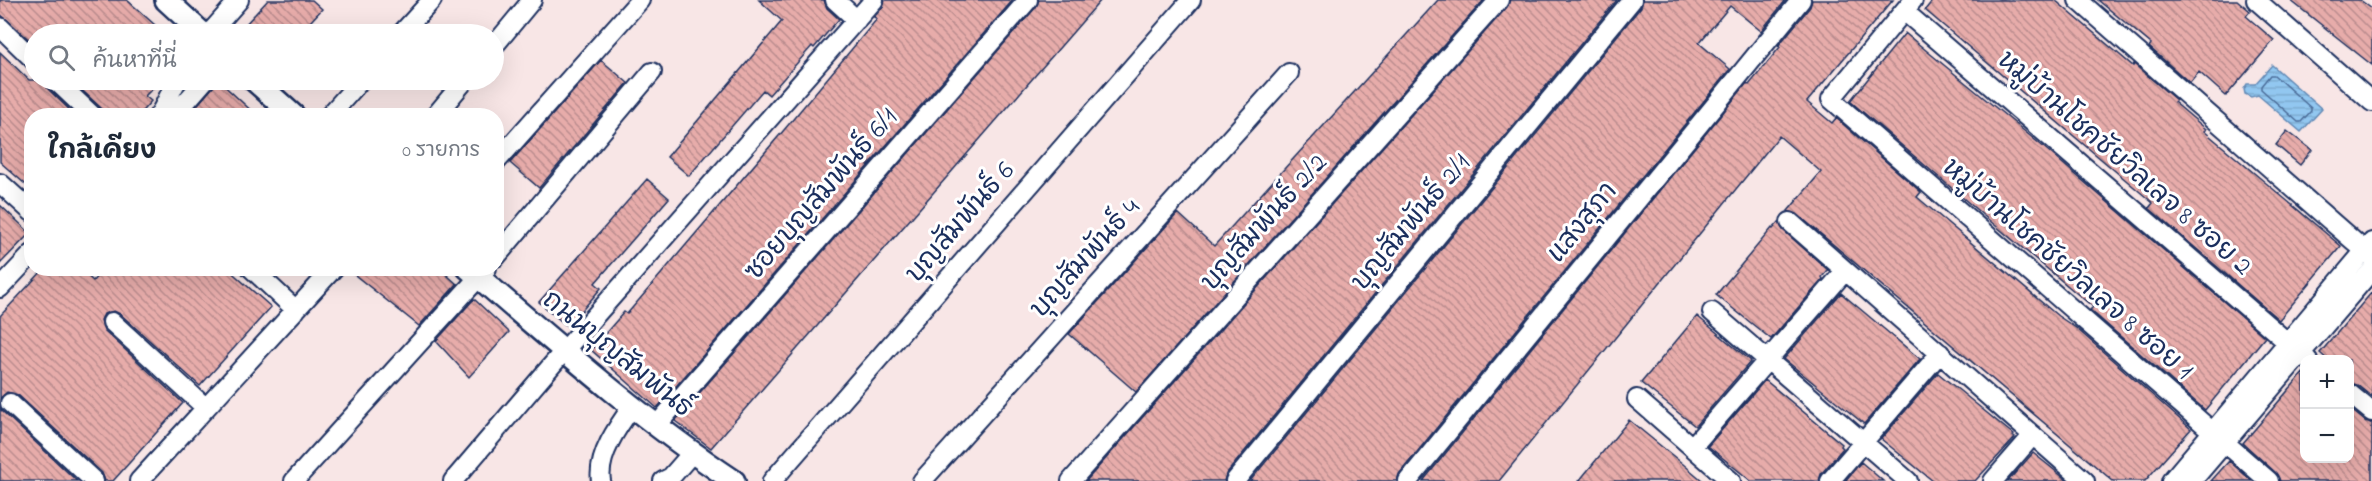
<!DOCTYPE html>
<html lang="th">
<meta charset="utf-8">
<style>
body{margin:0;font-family:"Indie Flower","Playpen Sans Thai",sans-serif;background:#f2f2f3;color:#1f2937}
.controls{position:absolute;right:18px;bottom:18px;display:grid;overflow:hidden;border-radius:12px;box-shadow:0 6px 24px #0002}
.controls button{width:54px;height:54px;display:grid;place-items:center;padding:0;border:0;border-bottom:2px solid #e0e1e3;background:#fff;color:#1f2937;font:30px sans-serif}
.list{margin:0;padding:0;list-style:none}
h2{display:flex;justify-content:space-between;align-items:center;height:78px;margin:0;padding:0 24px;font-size:26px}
h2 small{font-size:20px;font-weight:400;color:#747a83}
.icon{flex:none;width:33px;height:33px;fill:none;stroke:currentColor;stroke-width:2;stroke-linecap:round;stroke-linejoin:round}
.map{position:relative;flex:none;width:2372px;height:481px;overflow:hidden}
.search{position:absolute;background:#fff;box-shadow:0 6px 24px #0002;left:24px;top:24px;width:480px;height:66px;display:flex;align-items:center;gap:15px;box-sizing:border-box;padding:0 21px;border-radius:33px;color:#747a83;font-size:22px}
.panel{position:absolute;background:#fff;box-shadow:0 6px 24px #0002;left:24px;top:108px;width:480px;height:168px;border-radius:24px}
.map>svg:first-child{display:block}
.water{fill:url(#water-rules);stroke:#628ab6;stroke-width:1.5}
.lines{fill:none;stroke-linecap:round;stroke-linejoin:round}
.shore{stroke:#4b6c98;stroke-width:1.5}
.building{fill:url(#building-back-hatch);stroke:#1b2f5e;stroke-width:1.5}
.minor-casing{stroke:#1b2f5e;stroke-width:22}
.tertiary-casing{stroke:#1b2f5e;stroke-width:26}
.minor{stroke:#fff;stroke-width:18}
.tertiary{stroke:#fff;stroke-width:21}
.labels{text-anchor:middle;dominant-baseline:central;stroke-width:6;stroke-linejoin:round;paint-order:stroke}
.street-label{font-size:27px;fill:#1b2f5e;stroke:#fff}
</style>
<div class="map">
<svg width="2372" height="481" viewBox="0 0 2372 481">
<defs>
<pattern id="water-rules" width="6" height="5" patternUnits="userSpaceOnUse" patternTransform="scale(1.5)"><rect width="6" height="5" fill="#92c7f0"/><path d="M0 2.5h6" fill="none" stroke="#7dabd0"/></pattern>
<pattern id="building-back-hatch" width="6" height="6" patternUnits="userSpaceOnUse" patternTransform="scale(1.5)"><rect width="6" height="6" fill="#e7acaa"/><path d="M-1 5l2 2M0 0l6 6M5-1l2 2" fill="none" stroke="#ba8c8e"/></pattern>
</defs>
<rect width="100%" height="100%" fill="#f8e6e6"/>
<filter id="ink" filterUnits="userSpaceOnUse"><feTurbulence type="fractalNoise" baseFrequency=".0167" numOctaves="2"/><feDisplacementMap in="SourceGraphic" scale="12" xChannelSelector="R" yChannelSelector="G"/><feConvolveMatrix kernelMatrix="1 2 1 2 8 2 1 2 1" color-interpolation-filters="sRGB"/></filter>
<g filter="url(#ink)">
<path class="water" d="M2272,65L2322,109L2301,132L2258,95L2251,97L2245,94L2244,89L2247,84H2255Z"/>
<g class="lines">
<path class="shore" d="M2270,75H2274L2311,108V111L2301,122H2298L2261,89V86Z"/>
</g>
<path class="building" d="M0,0H127L165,34H34L33,43L0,14Z
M268,0H312L322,9L299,34H257L245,25Z
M759,0H824L827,8L839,19L814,48L812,46L769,95L763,90L689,176L667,157L782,21Z
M885,0H1013L657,408L591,350L624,312L627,314L784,130L877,19L874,17L883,7Z
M1039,0H1101L711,448L675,421L1036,7Z
M1438,0H1484L1136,392L1069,334L1178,213L1214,246Z
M1510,0H1617L1226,474L1224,481H1086L1507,7Z
M1643,0H1786L1761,31L1730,6L1699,43L1730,69L1399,474L1397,481H1250L1641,7Z
M1812,0H1893L1807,102L1832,123L1836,118L1921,192L1917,197L2058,316L2076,328L2191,429L2145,481H2113L1797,214L1788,211L1821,172L1779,136L1499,481H1423L1747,83L1749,85L1780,47L1778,46L1810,7Z
M1933,0H2055L2133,66L2134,64L2176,100L2174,102L2206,129L2204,131L2341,246L2279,320L2149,208L2153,203L1925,10Z
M2098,0H2237L2250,11L2246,16L2274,40L2226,96L2199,72L2190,83L2149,47L2151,44Z
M2290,0H2360L2372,9V65Z
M1905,33L2040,144L2265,337L2205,410L2090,310L2093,307L1984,216L1850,101Z
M0,52L29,80H44L47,88L76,116H32V190L0,162Z
M601,60L628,83L539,188L510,163Z
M71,80H161L145,96L151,101L138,116H104L101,108Z
M216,80H218L257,116H183L193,110L213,87Z
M2287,131L2312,150L2300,165L2276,145Z
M647,179L669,198L595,283L601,288L568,327L539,302Z
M0,205L30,233L0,264Z
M1779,222L1783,230L1828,270L1822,277L1823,279L1771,339L1716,295L1772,228L1773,229Z
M45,268H79L93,281L104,268H227L271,307L200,386L120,314L114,311L104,314L101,320L104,330L183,403L113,481H105L102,473L18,395L7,392L0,399V316Z
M346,268H439L457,284L419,326Z
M2372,292V397L2357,385L2349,383V360H2328L2320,353Z
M1841,293L1920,359L1864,424L1784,359Z
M474,299L509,332L469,377L436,341Z
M1697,316L1751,361L1695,426L1641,383Z
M2304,372V459H2349V408L2365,421L2372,423V481H2280L2276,473L2243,443Z
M1938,373L2014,435L2013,436L2015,438L1975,481H1933L1881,439Z
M1765,380L1842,444L1841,446L1843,448L1821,474L1819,481H1751L1708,446Z
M0,408L2,411L77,481H0Z
M1629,420L1683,464L1703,481H1579Z
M2033,453L2068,481H2008Z
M2229,461L2252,481H2211Z
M1861,462L1883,481H1845Z"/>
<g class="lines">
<g class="minor-casing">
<path id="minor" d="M835,0L857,20
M1913,0L1831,99L2269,481
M2078,0L2372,257
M2256,0L2372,102
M1904,11L2308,360
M0,27L34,60
M209,34L239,0
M401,34L432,0
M494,46L532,0
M55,80L93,116
M162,111L185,103L205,80
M158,116C166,106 169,92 178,80
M329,116L361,80
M435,116L465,80
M496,162L640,0
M0,183L32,212
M1790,222L2085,481
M496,257L652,72
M251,268L296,310
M0,288L32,254
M1712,312L1908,481
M112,322L206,408
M2350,394L2372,412
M1637,399L1731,481
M10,403L94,481
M656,426L1028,0
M1692,447L1845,271
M139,481L334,268
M294,481L487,268
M453,481L564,351L874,0
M601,481C597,456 618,426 632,407
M663,481L671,477L692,453
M772,481L1191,0
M922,481L1289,73
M1071,481L1499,0
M1235,481L1632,0
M1408,481L1801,0
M1830,481L1940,353
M1993,481L2033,435
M2171,481L2372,242
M2192,481L2372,270"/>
</g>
<g class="tertiary-casing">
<path id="tertiary" d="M166,0L203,34
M254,80L294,116
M468,268C554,342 639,418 734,481"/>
</g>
<use href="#minor" class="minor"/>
<use href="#tertiary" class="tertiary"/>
</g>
</g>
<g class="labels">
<g class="street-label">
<text transform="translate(2124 164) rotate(41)">หมู่บ้านโชคชัยวิลเลจ 8 ซอย 2</text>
<text transform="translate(822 195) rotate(-49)">ซอยบุญสัมพันธ์ 6/1</text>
<text transform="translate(961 223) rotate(-49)">บุญสัมพันธ์ 6</text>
<text transform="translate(1265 223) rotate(-48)">บุญสัมพันธ์ 2/2</text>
<text transform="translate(1412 223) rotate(-50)">บุญสัมพันธ์ 2/1</text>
<text transform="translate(1583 223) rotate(-51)">แสงสุภา</text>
<text transform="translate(1086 259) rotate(-48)">บุญสัมพันธ์ 4</text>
<text transform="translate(2067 270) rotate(41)">หมู่บ้านโชคชัยวิลเลจ 8 ซอย 1</text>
<text transform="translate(617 355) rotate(39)">ถนนบุญสัมพันธ์</text>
</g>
</g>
</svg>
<div class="controls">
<button>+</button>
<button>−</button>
</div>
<div class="search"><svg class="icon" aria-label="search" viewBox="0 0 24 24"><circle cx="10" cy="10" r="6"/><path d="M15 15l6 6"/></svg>ค้นหาที่นี่</div>
<section class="panel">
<h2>ใกล้เคียง<small>0 รายการ</small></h2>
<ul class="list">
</ul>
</section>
</div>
